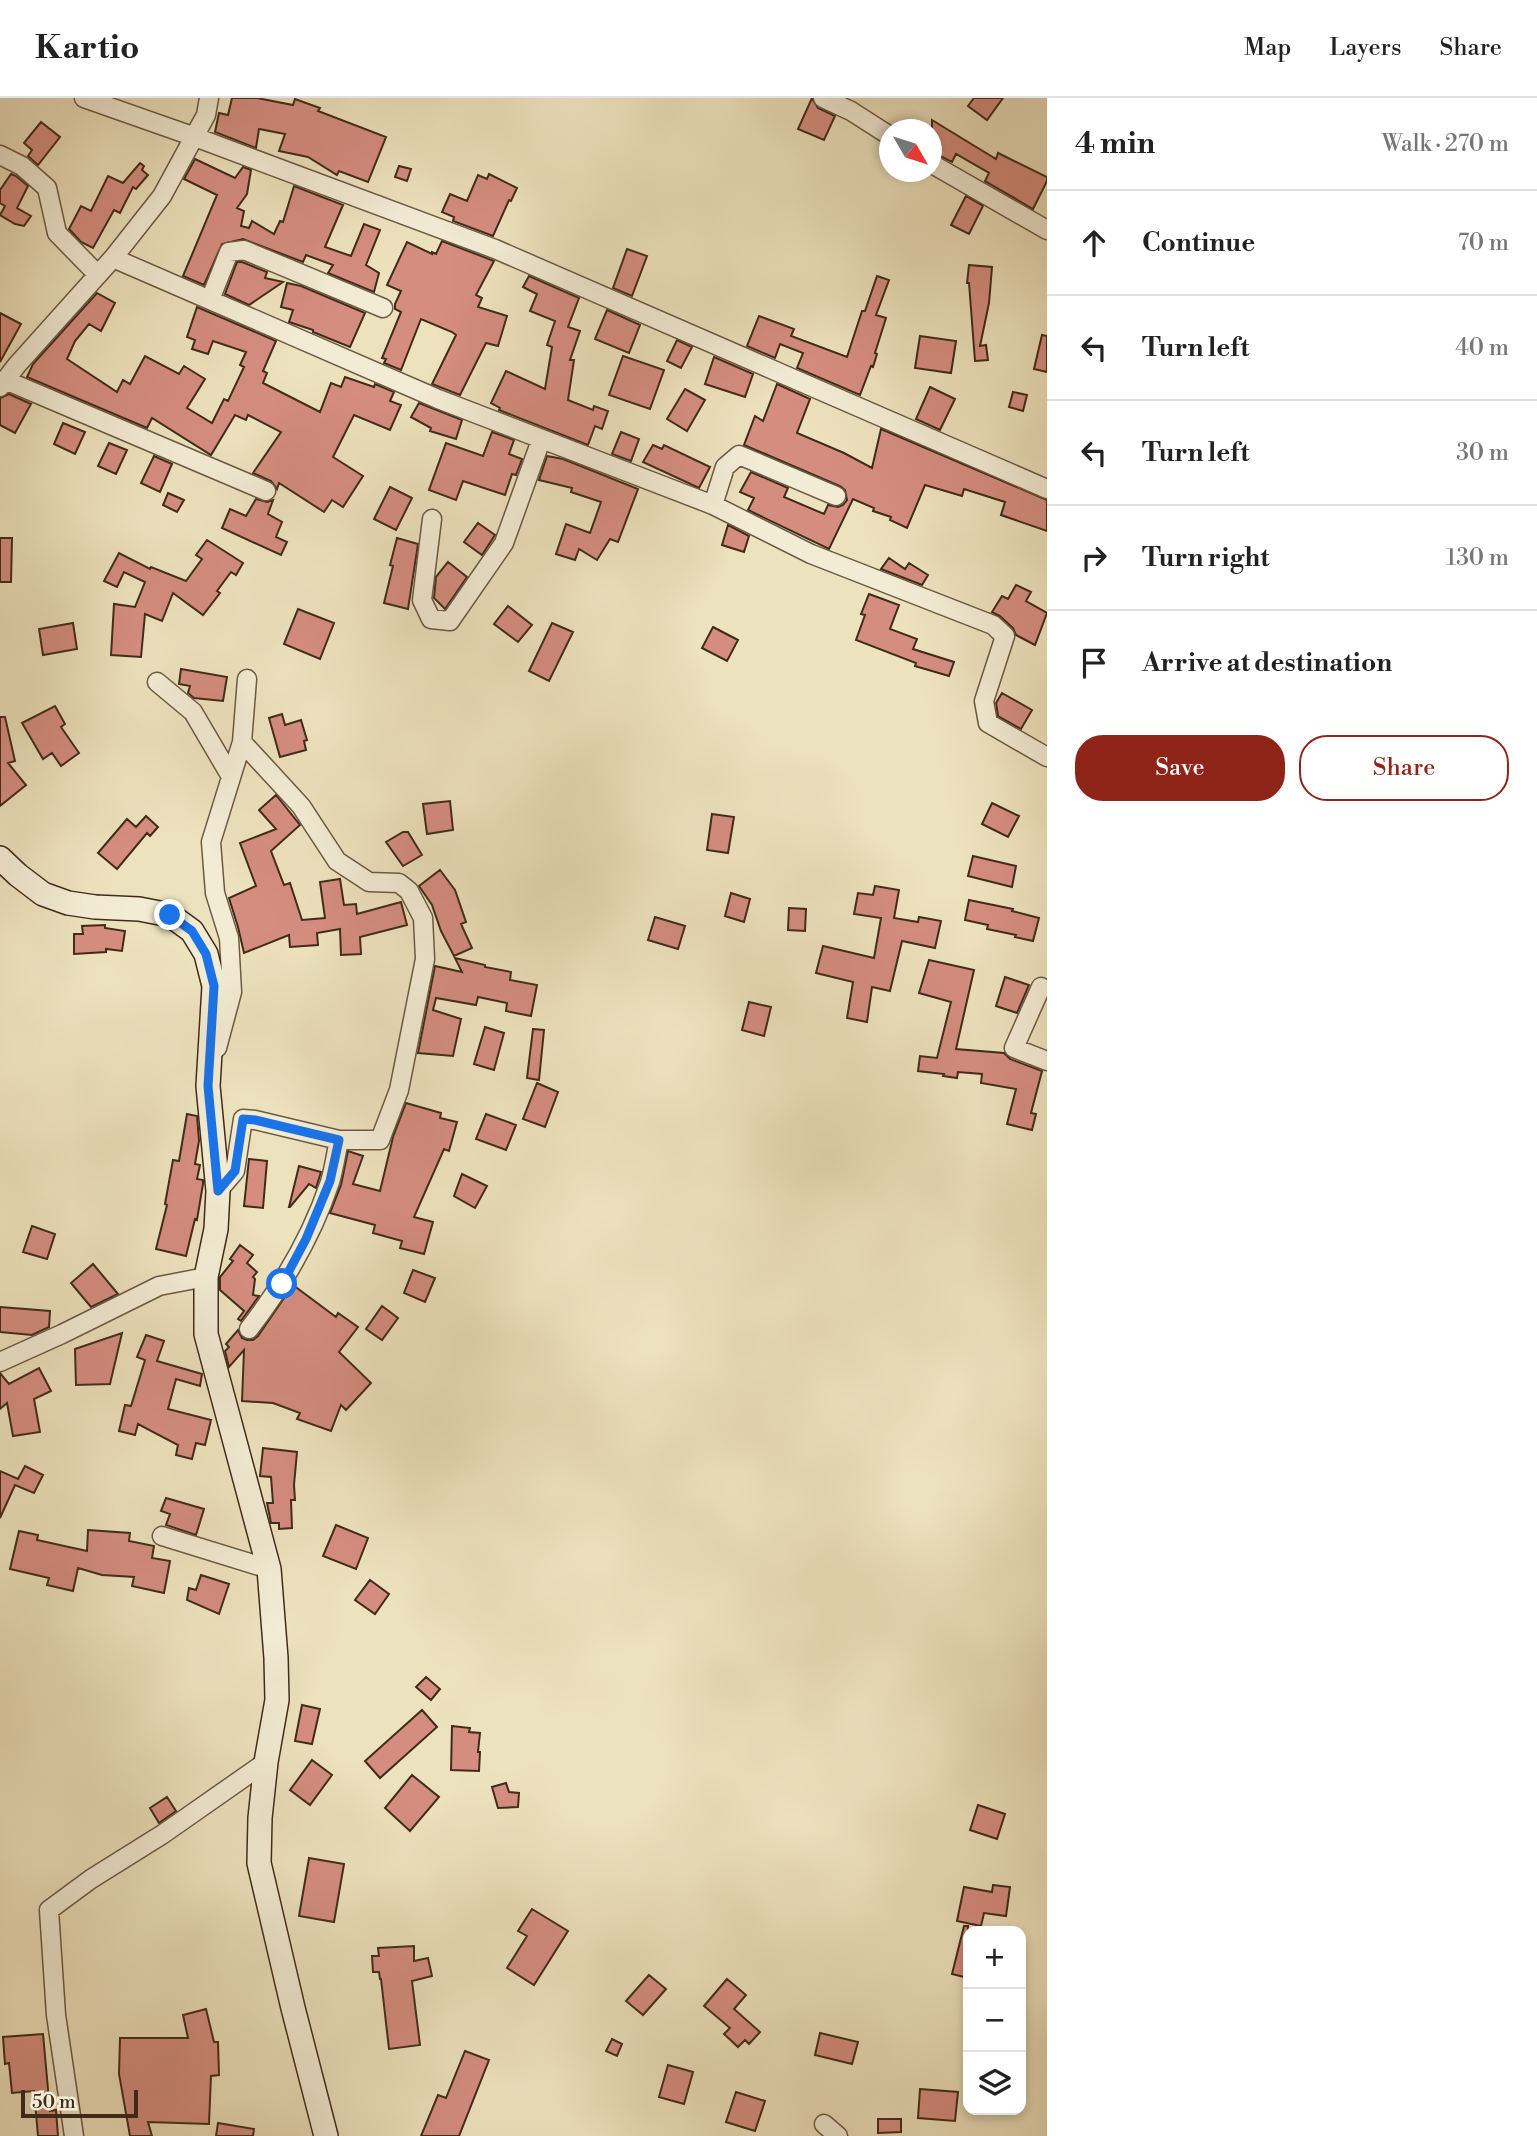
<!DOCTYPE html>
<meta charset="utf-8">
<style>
body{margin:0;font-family:"Libre Bodoni",serif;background:#f6f6f6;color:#222}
.controls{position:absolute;right:21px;bottom:21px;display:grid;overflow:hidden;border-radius:14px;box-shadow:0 4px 10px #0003}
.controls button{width:63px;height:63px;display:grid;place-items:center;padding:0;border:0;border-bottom:2px solid #e0e0e0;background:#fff;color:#222;font:35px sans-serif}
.compass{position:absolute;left:879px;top:21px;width:63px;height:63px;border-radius:50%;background:#fff;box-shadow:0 4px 10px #0003;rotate:129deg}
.scale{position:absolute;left:21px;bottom:18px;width:117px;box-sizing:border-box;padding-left:7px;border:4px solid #412b18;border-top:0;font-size:19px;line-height:24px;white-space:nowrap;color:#412b18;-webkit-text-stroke:5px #f3ecd5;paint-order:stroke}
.stop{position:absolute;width:21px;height:21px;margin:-16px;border:5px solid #1a73e8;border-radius:50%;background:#fff}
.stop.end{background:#1a73e8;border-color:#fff;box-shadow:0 2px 7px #0008}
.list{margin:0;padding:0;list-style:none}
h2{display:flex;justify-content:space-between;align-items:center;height:91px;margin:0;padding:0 28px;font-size:30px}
h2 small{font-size:23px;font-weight:400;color:#767676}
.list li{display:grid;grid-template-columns:46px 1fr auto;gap:21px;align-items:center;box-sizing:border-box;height:105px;padding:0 28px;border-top:2px solid #e0e0e0}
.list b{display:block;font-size:26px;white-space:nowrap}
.list em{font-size:23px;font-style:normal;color:#767676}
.actions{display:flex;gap:14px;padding:21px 28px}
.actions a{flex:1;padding:16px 0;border:2px solid #8f2418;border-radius:28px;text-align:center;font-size:24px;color:#8f2418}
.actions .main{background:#8f2418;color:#fff}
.icon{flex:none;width:38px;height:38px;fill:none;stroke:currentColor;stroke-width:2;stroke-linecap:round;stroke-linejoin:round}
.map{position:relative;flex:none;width:1047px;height:2038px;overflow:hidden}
header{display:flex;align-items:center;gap:42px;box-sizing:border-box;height:98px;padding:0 35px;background:#fff;border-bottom:2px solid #e0e0e0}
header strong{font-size:33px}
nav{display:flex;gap:38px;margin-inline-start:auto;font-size:24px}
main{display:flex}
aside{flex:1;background:#fff}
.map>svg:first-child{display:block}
.building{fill:#d58d80;stroke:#412b18;stroke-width:2}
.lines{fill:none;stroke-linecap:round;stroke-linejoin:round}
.minor-casing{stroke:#6c5942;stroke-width:21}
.secondary-casing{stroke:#412b18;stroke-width:26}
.minor{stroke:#f3ecd5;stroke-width:18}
.secondary{stroke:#f3ecd5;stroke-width:23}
.route{stroke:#1a73e8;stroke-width:9}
</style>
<header>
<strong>Kartio</strong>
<nav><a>Map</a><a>Layers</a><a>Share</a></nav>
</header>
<main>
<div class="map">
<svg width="1047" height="2038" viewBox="0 0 1047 2038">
<rect width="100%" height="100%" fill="#ede2be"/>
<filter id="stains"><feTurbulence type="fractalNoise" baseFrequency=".00286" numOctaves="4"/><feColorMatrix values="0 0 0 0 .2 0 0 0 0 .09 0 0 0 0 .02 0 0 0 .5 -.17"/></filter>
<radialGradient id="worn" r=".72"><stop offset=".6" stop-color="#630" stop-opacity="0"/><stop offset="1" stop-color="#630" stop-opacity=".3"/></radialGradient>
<path class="building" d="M232,0H257L293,7L295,1L320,10L318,13L386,39L368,84L339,73L337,77L308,59L279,53L285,36L259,31L256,50L215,34L219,15L228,17Z
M812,0L818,10L835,18L824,42L798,31Z
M974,0H1003L987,22L968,8Z
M932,22L996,61L998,55L1047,79V83L1033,111L985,83L989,75L956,56L952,64L932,54Z
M41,24L60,39L38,67L28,58L32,52L24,45Z
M195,61L235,80L243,69L251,72L247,96L237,110L244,113L241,128L249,130L252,123L274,136L280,123L283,124L294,88L343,107L325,149L351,158L364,126L380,132L366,167L379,175L374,194L328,175L333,167L306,157L303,164L243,141L222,146L204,187L183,178L217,97L184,81Z
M140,65L144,68L142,72L148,77L136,91L133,89L120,115L114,112L93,150L81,144L69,131L81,108L91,113L108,78L123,85Z
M399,68L411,71L407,83L395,79Z
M11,76L16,78L28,88L17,110L31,118L24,128L15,126L0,117L5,108L0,105V92Z
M489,76L517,90L511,103L509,102L493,138L453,123L454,119L442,114L450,96L467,103L478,77L487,81Z
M966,98L983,108L969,136L951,127Z
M442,143L494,163L476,197L482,200L478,209L507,218L498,248L486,245L460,297L432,286L456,237L452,234L421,221L401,272L384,265L386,261L382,260L401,214L395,211V206L401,193L387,187L407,144L432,156V154L436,156Z
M627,151L647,158L632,198L613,190Z
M237,164H242L267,174L265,180L283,184L249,207L225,196Z
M969,167L992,169L989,205L980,248L986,247L988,262L975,263L969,185H967Z
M529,178L579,200L568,229L580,233L570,262H574L568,302L593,312L594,308L608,313L602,331L595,328L588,347L499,312L500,310L491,305L506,273L545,291L552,249L547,247L555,223L530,213L537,196L523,189Z
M877,178L889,182L876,217L886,220L875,255L877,256L873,269L871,268L860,297L797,270L803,255L780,246L775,260L747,248L759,218L794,231L791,238L847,259L862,213H865Z
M287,185L301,188L365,215L350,249L313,234V232L289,224L293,212L281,209Z
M97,195L115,205L101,233L89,226L75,243L67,261L117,294L123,282L130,286L145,258L179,276L184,268L205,281L187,310L212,325L224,301L228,303L244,269L240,267L246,254L213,243L208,256L192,251L195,242L187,239L197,209L276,243L263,273L267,275L263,285L320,314L331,285L341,289L345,279L374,289L375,286L394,294L390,303L401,307L390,332L354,317L333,359L363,378L343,409L332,402L324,414L279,385L277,391L271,383L253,375L281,334L248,317L246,322L235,317L211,357L152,320L147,330L27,279L33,266Z
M607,212L640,227L629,255L595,241Z
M0,215L21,226L0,264Z
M1042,237L1047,238V274L1034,271Z
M920,238L956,243L951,275L915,270Z
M677,242L692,249L681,270L667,263Z
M623,258L664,272L650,311L609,297Z
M714,259L753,276L745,299L705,286Z
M777,286L810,301L797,335L844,355L872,370L881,331L1047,402V433L1001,417L1005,404L964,391L962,398L925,387L907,430L890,422L891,419L873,413L874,410L853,401L829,451L748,412L754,400L740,394L751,374L788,390L784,399L824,416L828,407L838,409L843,407L847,402L845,392L840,388L744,347L755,318L763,323Z
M930,289L955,301L940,332L916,321Z
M685,291L705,302L687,333L667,321Z
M1013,294L1027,297L1023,313L1009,309Z
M9,296L31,306L15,335L0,327V300Z
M419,305L462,322L456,341L430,333L431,330L411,319Z
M63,325L85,334L75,356L54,346Z
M492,334L514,342L509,356L522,361L516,377L512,376L505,397L463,383L456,402L429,392L446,345L483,358Z
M621,334L639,341L631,363L612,356Z
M109,345L127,352L116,376L98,368Z
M653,347L662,351L664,347L710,369L699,390L643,364Z
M154,358L172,366L160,394L141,385Z
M547,358L563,361L638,391L618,444L610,441L597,462L579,451L575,462L556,456L566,426L590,435L601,404L571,394L572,390L539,382Z
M390,389L412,400L396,432L374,421Z
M168,395L184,402L177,414L163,407Z
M256,401L267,404L273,402L268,416L282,424L276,439L287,444L281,457L222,430L230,411L246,418Z
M478,425L495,437L482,457L464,444Z
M728,427L749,438L744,454L722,447Z
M0,440H12L11,484H0Z
M397,440L418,446L408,511L384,505L393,468L390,467Z
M207,442L243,465L236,477L231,474L217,493L220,495L203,517L173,495L162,523L145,516L141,559L111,557L114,506L135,509L145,484L124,474L117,489L104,483L119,455L150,471L151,469L186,483L202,461L196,457Z
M889,460L905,471L909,465L928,477L922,487L881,471Z
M448,464L467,479L445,511L434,500L436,479Z
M1016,487L1031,494L1026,503L1047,515L1035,547L1016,537L1013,530L1000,518L992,514L1002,498L1008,501Z
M869,496L899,507L890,531L917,541L913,551L954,564L949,578L915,568L916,565L856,542L865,517L861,516Z
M508,508L532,527L518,544L494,526Z
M298,511L334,525L320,561L284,546Z
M73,525L77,551L43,557L39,531Z
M552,525L573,534L549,583L529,573Z
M713,529L738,542L727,563L702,550Z
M181,571L227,579L223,603L194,600L188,595L190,588L179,586Z
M1002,595L1032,612L1021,631L998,618L996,605Z
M55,608L65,626L61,629L79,655L61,668L52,655L43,661L22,625Z
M282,616L285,627L301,622L307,642L304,643L306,652L280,659L269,620Z
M0,619H5L15,663L8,665L26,687L0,708Z
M276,697L300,727L271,753L284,787L290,785L302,822L325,820L320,784L340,781L344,807L356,806L357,816L401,804L407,827L360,839L361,856L341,857L340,831L317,835L318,847L290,849L289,837L244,855L238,829L229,800L256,788L240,745L276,731L259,712Z
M450,703L453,732L427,736L423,706Z
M992,705L1019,718L1008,739L982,726Z
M712,716L734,719L728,755L707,752Z
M146,718L158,729L150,738L147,735L117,771L98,755L127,721L136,729Z
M403,734H408L422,757L403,768L386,744Z
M973,758L1016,768L1012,789L968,778Z
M440,772L455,792L466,824L461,826L472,850L454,858L441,833L432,807L419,788Z
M875,788L899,792L894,820L918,824L919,819L941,823L935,850L902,843L890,893L872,889L867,924L847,920L853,884L816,875L823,848L874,860L881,820L854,816L858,795L873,797Z
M731,795L750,801L744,824L725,818Z
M969,802L1013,811L1012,813L1039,820L1033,843L1015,839L1016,837L987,831L988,827L965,822Z
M789,810L806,811L805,833L788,832Z
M655,819L685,828L678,851L648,842Z
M105,827V830L125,833L122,853L106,851V854L74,856V836H83L82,828Z
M455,860L485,867V869L511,874L510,882L537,887L531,918L506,913L507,905L478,899L476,907L436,900L433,912L461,921L453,958L418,955L435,868L462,874Z
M929,862L974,872L956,951L1004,955L1010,961L1042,973L1031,1015L1036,1016L1032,1032L1007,1026L1016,991L981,985L982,976L958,974L957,980L943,978L944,976L918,973L920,958L937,960L951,904L919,895Z
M1005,879L1029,887L1017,915L996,908Z
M749,904L771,909L764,938L742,932Z
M485,929L504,935L494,972L474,966Z
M533,931L544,932L539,982L527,980Z
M537,985L558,994L545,1029L523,1021Z
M406,1005L441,1015L440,1020L457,1024L449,1053L444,1051L414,1119L433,1124L424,1156L400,1150L402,1143L373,1135L375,1127L330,1115L341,1087L348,1053L363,1058L353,1086L380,1093L393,1039Z
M187,1016L197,1018L199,1043L195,1066L200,1067L197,1081L203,1082V1086L197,1122L195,1121L186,1158L156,1151L167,1107L165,1106L173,1062L179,1063Z
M486,1016L516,1027L506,1052L476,1041Z
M249,1061L267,1063L263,1110L244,1108Z
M299,1068L321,1074L316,1090L309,1086L290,1109H289Z
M462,1076L487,1088L475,1110L454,1098Z
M32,1128L55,1136L47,1161L23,1154Z
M240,1147L253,1157L247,1165L257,1174L253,1179L255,1181L253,1197L259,1198L241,1223L238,1221L244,1213L220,1192V1179L233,1163L230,1161Z
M93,1166L118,1196L91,1209L71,1185Z
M413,1172L435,1180L425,1204L404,1195Z
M293,1187L336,1219L338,1215L358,1229L339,1254L371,1285L346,1312L341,1307L331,1333L297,1321L300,1315L273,1305L242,1303L244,1252L229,1269L225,1253L229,1249L226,1246L238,1232L242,1240L247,1242H253L258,1238Z
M382,1208L398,1220L382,1242L366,1231Z
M0,1209L50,1213L49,1229L32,1237L0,1234Z
M122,1235L110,1286L76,1287L75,1251Z
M146,1237L164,1243L157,1263L202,1276L200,1288L176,1281L168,1311L211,1322L205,1347L196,1345L192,1361L176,1357L178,1347L138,1326L135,1337L119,1333L125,1307L131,1308L145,1262L137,1259Z
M39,1270L51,1293L34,1301L40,1334L13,1338L7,1305L0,1311V1275L9,1286Z
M263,1350L297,1354L294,1387L295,1402H291L292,1430L279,1431V1425H271L267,1405H273L271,1379L260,1378Z
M25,1368L43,1377L34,1395L15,1387L0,1420V1373L18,1381Z
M166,1400L204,1411L196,1437L166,1427L170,1416L161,1413Z
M336,1427L368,1440L356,1471L323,1458Z
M88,1432L130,1435L129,1443L154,1448L152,1460L170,1463L164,1495L132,1488L134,1479L102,1477L78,1470L73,1493L47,1487L49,1480L10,1471L19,1433L38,1437L37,1442L87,1453Z
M201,1477L229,1486L219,1516L187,1502L189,1490L196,1492Z
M370,1482L389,1496L375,1516L355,1502Z
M426,1579L440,1591L431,1602L416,1589Z
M302,1607L320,1611L312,1646L295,1643Z
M422,1612L437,1629L380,1680L365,1663Z
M452,1628L470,1630L469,1634L480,1635L478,1654H480L479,1673L451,1672Z
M312,1662L332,1677L310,1707L290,1692Z
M412,1677L439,1699L410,1733L385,1710Z
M506,1685L509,1694L519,1695L518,1709L498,1710L492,1689Z
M167,1699L176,1713L159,1725L150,1710Z
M978,1707L1005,1716L997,1741L970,1732Z
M309,1760L344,1766L334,1824L299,1818Z
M993,1787L1010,1789L1006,1818L984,1815L981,1828L957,1823L964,1789L992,1794Z
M532,1811L568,1833L534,1887L507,1870L527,1838L518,1833Z
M964,1828H968V1880L952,1876Z
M414,1848V1863L428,1860L432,1878L412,1883L420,1947L389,1951L381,1881H380L379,1874H373L372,1858H379L378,1850Z
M649,1877L666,1891L643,1917L626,1903Z
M727,1881L746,1897L734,1911L760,1934L749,1946L745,1942L738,1949L724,1936L730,1930L704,1908Z
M206,1911L214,1944H218L219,1977L211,1978L209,2026L148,2024L152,2038H130L119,1976L120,1940H188L183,1917Z
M820,1935L858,1944L852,1966L815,1957Z
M43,1936L50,2013L56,2012L58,2038H38L34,1993L12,1995L9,1965L5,1966L3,1939Z
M612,1941L622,1946L617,1958L606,1953Z
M465,1953L489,1962L459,2038H421L438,1997L446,2000Z
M668,1967L693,1974L684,2006L659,1999Z
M920,1991L958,1994L955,2023L918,2020Z
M736,1994L765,2003L755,2033L726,2024Z
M878,2021H901V2034L878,2035Z
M218,2025L254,2031L253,2038H216Z"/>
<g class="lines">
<g class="minor-casing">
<path id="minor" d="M84,0L195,39L495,151L1047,391
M823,0L851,13L890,38
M0,57L22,68L47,90L57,135L98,177
M932,66L1047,132
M113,160L438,301L713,407L811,456L993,527L1005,538L984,603L988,625L1047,659
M210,202L229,154L244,152L383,210
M5,282L266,393
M0,289L17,267L113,160L162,98L206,17L209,0
M713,407L725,369L739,357L836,398
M432,421L422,502L431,521L450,523L504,445L541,342
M157,584L193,614L230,677
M1041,889L1014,950L1047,963
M217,950L232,894L229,840L215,795L211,744L242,644L247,581
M218,1093L235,1073L243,1021L255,1022L339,1042H380L399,992L425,861L423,820L409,793L399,785L369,784L337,763L301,708L242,644
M249,1231C283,1187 312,1138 330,1084C334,1071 336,1056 339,1042
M0,1264L62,1236L159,1188L206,1179
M162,1438L269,1471
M824,2026L838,2038
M74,2038L56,1917L49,1812L91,1781L163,1736L266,1664"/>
</g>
<g class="secondary-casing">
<path id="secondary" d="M0,760L18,777L43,796L68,805L95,809L139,811L170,817L192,833L206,856L214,888L208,988L218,1093L216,1131L206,1179V1236L269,1471L276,1560L277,1602L266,1664L260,1720L259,1765L293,1910L326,2038"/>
</g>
<use href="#minor" class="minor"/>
<use href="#secondary" class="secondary"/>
</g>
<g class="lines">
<path class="route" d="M170,817L192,833L206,856L214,888L208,988L218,1093L235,1073L243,1021L255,1022L339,1042L330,1083L306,1141L282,1186"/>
</g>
<rect width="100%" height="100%" filter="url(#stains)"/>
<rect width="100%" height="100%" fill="url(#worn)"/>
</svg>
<div class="controls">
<button>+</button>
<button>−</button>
<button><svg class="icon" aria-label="layers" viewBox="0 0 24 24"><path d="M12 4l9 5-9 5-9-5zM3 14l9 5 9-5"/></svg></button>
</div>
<svg class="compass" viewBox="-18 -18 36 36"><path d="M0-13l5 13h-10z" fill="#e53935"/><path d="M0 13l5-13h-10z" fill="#767676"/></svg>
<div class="scale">50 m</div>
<div class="stop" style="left:282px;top:1186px"></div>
<div class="stop end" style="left:170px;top:817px"></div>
</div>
<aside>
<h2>4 min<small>Walk · 270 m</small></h2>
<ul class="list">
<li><svg class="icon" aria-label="ahead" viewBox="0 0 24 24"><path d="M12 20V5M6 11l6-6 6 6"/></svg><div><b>Continue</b></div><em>70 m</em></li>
<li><svg class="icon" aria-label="left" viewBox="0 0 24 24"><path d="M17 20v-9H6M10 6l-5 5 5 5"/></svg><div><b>Turn left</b></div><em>40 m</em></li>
<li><svg class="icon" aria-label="left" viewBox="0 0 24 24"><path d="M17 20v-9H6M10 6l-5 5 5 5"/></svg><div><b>Turn left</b></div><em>30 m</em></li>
<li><svg class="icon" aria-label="right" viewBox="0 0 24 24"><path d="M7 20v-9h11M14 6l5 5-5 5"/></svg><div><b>Turn right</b></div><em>130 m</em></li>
<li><svg class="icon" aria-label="arrive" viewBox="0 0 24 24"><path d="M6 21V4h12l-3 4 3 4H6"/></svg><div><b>Arrive at destination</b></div></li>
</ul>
<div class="actions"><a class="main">Save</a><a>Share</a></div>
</aside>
</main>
